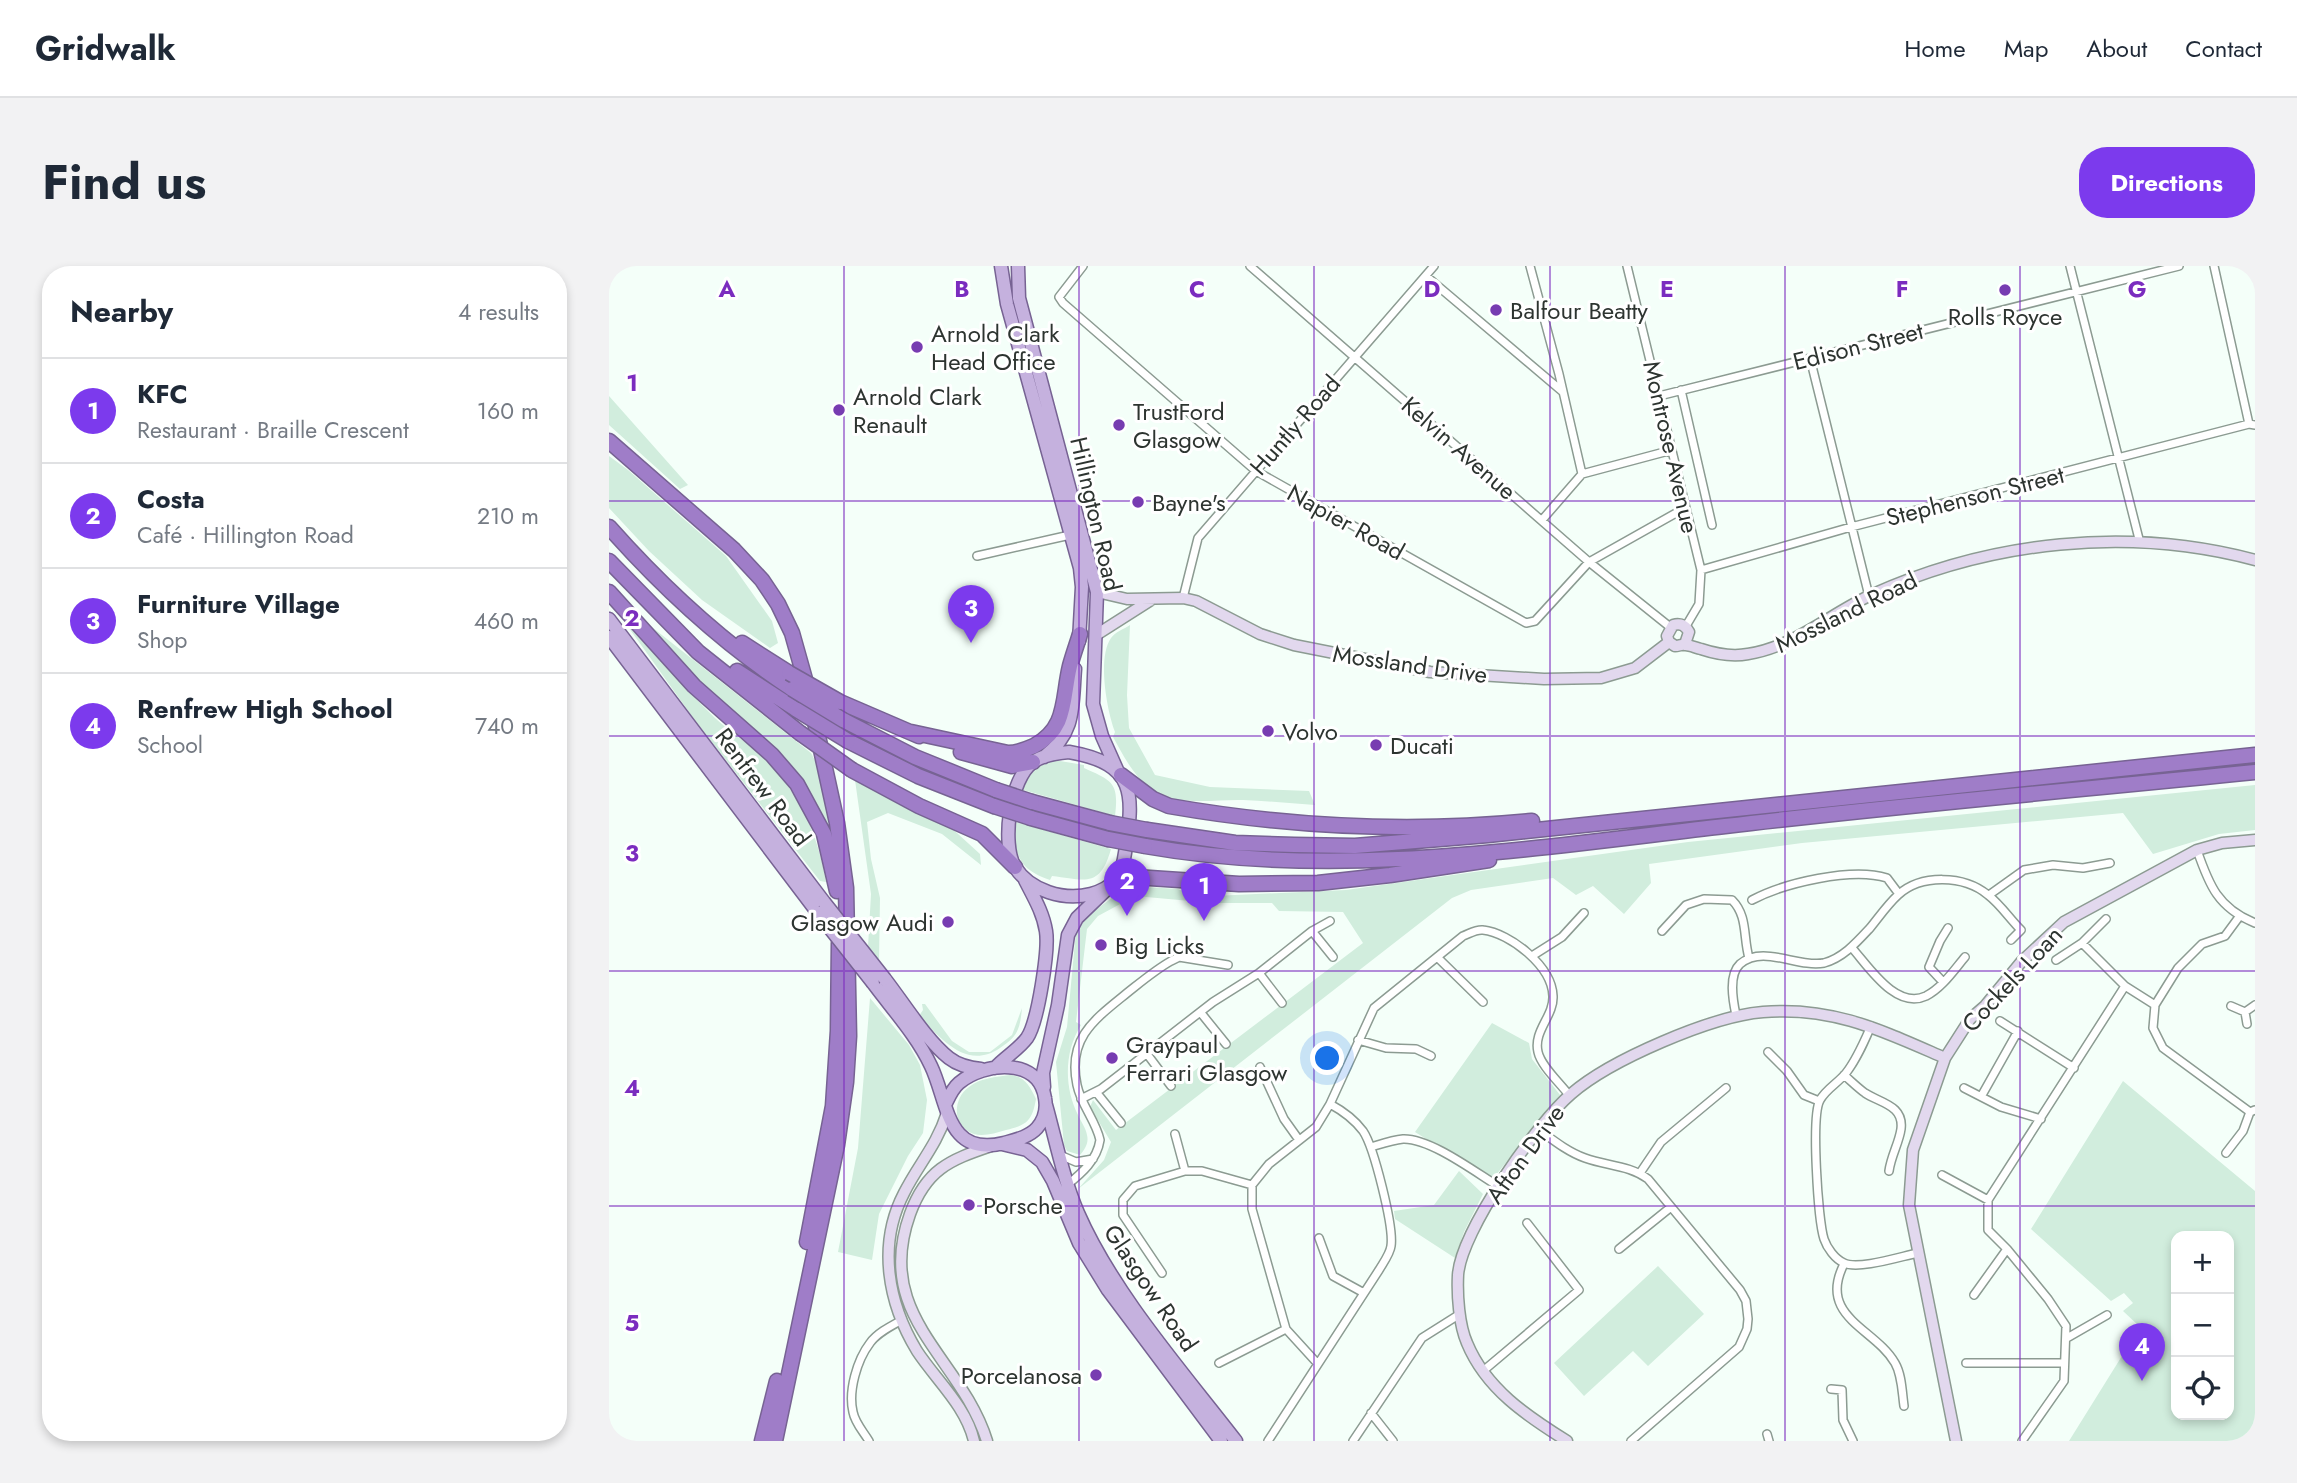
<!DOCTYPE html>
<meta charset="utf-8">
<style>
body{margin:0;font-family:Jost,sans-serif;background:#f2f2f3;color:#1f2937}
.controls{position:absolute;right:21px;bottom:21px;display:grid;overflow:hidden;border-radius:14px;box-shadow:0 4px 10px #0003}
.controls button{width:63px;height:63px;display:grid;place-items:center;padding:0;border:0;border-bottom:2px solid #e0e1e3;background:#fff;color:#1f2937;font:35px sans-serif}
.you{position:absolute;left:719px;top:793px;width:24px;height:24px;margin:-18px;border:5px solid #fff;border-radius:50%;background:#1a73e8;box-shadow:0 0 0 10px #1a73e833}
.badge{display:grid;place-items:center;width:46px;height:46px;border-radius:50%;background:#7c3aed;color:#fff;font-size:23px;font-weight:700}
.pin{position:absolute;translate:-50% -58px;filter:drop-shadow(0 2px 4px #0008)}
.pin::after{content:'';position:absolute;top:37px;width:24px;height:21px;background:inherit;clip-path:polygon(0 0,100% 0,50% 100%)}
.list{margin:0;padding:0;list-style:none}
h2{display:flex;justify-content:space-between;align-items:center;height:91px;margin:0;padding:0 28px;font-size:30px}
h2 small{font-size:23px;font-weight:400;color:#747a83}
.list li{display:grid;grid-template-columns:46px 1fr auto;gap:21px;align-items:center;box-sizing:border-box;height:105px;padding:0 28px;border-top:2px solid #e0e1e3}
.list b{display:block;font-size:26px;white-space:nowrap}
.list p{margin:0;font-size:23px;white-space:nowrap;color:#747a83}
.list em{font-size:23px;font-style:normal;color:#747a83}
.icon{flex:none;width:38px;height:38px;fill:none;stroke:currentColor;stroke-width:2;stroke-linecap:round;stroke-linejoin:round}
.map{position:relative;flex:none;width:1646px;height:1175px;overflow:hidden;border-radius:28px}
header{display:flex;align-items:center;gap:42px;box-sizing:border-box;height:98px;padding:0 35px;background:#fff;border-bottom:2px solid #e0e1e3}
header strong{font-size:33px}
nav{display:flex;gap:38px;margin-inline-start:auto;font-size:24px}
.intro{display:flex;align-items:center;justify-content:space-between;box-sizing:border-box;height:168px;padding:0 42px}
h1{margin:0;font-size:49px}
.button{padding:18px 32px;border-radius:28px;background:#7c3aed;color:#fff;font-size:24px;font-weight:700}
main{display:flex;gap:42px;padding:0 42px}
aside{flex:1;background:#fff;border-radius:28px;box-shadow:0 4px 10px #0003}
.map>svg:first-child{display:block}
.green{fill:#d1eddd;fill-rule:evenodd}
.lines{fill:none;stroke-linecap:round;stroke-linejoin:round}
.street-casing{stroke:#8c9b92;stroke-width:10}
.secondary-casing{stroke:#8c9b92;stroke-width:13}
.primary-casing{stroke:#776393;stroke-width:15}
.highway-casing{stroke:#776393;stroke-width:17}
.street{stroke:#fff;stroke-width:7}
.secondary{stroke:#e2d8ee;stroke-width:10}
.primary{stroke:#c5b1de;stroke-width:12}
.highway{stroke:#9f7dc8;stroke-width:14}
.primary-bridge-casing{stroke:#776393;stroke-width:15;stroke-linecap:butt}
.highway-bridge-casing{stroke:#776393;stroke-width:17;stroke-linecap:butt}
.primary-bridge{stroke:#c5b1de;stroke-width:12}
.highway-bridge{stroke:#9f7dc8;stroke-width:14}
.grid{fill:none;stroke:#7b2cbf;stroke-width:2;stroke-opacity:0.55}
.poi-dot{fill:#773cb1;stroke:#fff;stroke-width:2.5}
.labels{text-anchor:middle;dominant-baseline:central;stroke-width:6;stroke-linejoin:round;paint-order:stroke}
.poi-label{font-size:24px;fill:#2d3430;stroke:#fff;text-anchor:start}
.street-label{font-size:24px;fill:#2d3430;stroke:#fff}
.grid-label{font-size:23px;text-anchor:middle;font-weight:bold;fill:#7b2cbf;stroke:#fff;stroke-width:6;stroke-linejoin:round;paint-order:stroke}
</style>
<header>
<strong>Gridwalk</strong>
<nav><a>Home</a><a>Map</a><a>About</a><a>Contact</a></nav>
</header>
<div class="intro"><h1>Find us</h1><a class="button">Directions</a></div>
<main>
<aside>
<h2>Nearby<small>4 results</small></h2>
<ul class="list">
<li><span class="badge">1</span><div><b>KFC</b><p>Restaurant · Braille Crescent</p></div><em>160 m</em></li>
<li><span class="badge">2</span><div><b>Costa</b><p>Café · Hillington Road</p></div><em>210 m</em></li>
<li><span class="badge">3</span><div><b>Furniture Village</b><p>Shop</p></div><em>460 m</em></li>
<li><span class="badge">4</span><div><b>Renfrew High School</b><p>School</p></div><em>740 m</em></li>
</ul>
</aside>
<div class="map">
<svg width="1646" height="1175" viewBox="0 0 1646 1175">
<rect width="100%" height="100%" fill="#f4fff9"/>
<path class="green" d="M0,130L79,219L71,223L0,159Z
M0,190L19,204L117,290L163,355L169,377L161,382L93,334L40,285L0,242Z
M17,358C47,389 75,422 106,452C120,465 137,476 152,489C188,523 209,567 217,616L211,615L85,453Z
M39,358L202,487L210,502L224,581L192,513L175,490L138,460L83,409Z
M521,359L518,429L520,462L546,509L601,521L700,525L706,539C682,537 658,535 634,534C606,533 568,541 543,524C525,511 514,489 504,471L506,466C498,445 488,392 502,372C506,366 515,363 521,359Z
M445,494L475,499V502C504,515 510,517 506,550L411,523L422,504Z
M246,514L337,557L371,588L372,599L333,568L279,547L258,556L262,593L271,632L270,695L259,681L262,628Z
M1646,519V564L1610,568L1544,588L1514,547L1193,577L1040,598L1042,617L1015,648L984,620L967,629L944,612L862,624L843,632L469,923L495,894L502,876L481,841L484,834L507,864L754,677L734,646L670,645L663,637H604L526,630L489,650L478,663L467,756L472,759C455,786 455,821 469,849C472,856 477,862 478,869C480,877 476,883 471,889L458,885L455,879L447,796L458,761L467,665L473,654L519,620L569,623L580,628L605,630L737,624L1079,576Z
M406,556L502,583C491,622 477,614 443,610L441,614C409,603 405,588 406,556Z
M261,732L300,779L311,799L318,834L314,867L299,890L270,948L263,994L229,986L249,882Z
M313,738H316L343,775L360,786H381L403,769L413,742C411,763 409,770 391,782C357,805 332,772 310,750L314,744Z
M883,757L920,777L923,793L951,829L883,914L806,866Z
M401,809C415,810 421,820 427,833C423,855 418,859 397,864C386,867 375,871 365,868C343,861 343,833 360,821C371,812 387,811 401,809Z
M1514,815L1646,925V1175H1460L1531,1061L1514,1045L1524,1037L1515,1027L1502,1035L1422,963ZM1567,970H1620V1149H1567Z
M850,905L874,928L855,966L846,992L786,953L785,945L825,939Z
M1049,1000L1095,1048L1039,1100L1024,1085L975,1130L945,1097Z"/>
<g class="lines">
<g class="street-casing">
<path id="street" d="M474,0L450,31L454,37L647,205L917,357L926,355L980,296L1076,242
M641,0L980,296L1061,361
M921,0L950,108L973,208
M1018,0L1092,304L1090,338L1077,360
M1461,0L1531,277
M1605,0L1640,158
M817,10L954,126
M1201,92L1260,330
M1072,124L1103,259
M1050,130L1570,0
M933,254L973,208L1063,184
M368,290L461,269
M1092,304L1242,261L1640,158L1646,159
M574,332L589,272L825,0
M1588,584C1600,619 1609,642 1646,657
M1380,629L1415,604L1444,599L1474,602L1501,597
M1143,634C1175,617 1243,601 1278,612L1290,628
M703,665L724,691
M1053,665L1077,639L1095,633L1123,634C1139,650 1134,671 1140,692
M1473,677L1516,720L1546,739L1544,762L1554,782L1641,846L1646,844
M1243,682C1260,701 1287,744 1317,730C1333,722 1345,704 1356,691
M923,690L953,671L975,647
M828,691L874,736
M1447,694L1473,677L1497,653
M650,707L673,737
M1334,716L1320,701L1331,675L1339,662
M1546,739L1569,702L1593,678L1616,670L1630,651
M1622,740L1636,746L1638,758
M1636,746L1646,739
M592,747L617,778
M1127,749C1124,735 1119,709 1131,698C1154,678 1188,702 1215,697C1234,692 1248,676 1261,662C1270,651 1279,638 1289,629C1312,608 1355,609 1379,629C1391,638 1401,653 1412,664L1402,674
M1391,755L1465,802
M1262,760C1255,776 1248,793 1237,807C1229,817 1217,823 1211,834C1202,850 1209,954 1215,973C1218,982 1226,993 1235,997C1250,1004 1293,990 1309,987
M749,774L777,782L807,783L822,790
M1159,786L1178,805L1195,829L1210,835
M538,788L562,820
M651,801L675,853L690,874
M1235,809C1242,815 1249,822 1256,827C1271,837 1295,839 1292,863C1290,877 1282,890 1280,905
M1355,822L1392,841L1432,853
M487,826L512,857
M1373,829L1409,765
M472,833L492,823L604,736L650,707L703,665L721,655
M929,863C944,874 959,886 976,892C998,900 1020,899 1039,913L1131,1024L1137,1035L1139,1053L1138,1063L1130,1081L1022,1175
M566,868L576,905
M762,881C772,878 783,874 794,873C821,872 866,906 889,920
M1617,887L1634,865L1641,846
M451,889L467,896L484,893
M1031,907L1052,876L1117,822
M1333,909L1379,934
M458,919C473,907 488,894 491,874C487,855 472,839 468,819C458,772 486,753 518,727C532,716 546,704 562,695L570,691L619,699
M710,972L724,1010L755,1027
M1010,983L1062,941
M1235,998C1208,1051 1266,1062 1286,1097C1293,1109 1293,1126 1295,1140
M553,1007L514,949V934L526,920L576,905H593L643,919
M1365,1029L1398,983
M1458,1072L1498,1049
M610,1097L677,1063
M708,1097L677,1063L643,943V919L660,898L707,861L721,838L765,742L854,670C860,668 867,663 874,664C901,667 943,700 944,730C945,750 924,765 929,786C932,800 951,817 960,829
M1357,1097H1455
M874,1105L970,1024L918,957
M1222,1123L1233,1124L1234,1154L1244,1175
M762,1147L784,1175
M1158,1168L1160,1175
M260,1175C254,1165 246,1157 244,1146C239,1125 248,1094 261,1077C268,1067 282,1060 293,1054
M659,1175L770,1004C774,997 781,988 782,980C785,961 765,881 754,865C745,853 734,845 721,838
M744,1175L813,1072L851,1048
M1413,1175L1455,1115L1457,1060L1439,1033L1398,983L1379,964V934L1516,720"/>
</g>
<g class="secondary-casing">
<path id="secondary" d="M488,326L518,333L574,332L587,335L651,368L685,379L821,406L935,413L992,412L1026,402L1060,376
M487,369L542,334
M1076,378L1080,366C1076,359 1072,357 1064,359L1058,370L1060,376L1066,380C1070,380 1073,378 1076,379C1081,379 1087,382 1092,383C1107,388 1123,391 1139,388C1185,381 1221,348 1262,329C1381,275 1519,260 1646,294
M338,847C328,879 309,899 295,927C268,979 279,1037 308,1085C327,1114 357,1140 365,1175
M378,1175C352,1091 264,1051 301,948C317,904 340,894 382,880
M958,1175C918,1150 877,1123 858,1077C850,1059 848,1029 849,1009C852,965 928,857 962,828C1001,794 1103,750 1154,746C1224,740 1274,765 1336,792
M1347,1175L1300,939L1304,884L1336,792L1361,753L1376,740L1413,695L1455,656L1588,584L1613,577L1646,574"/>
</g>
<g class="primary-casing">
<path id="primary" d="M392,0L398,38L471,302L473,321L470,375
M409,0L410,32L488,326L484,438L493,470L509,506
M0,353L215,636
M0,371L208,646
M460,486C528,498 525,528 516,587C513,610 504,622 482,628C455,635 421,625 406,601C392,578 401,512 424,496C434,489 448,487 460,486Z
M435,491C467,466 463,441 466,403
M276,713C294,736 318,775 340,792C349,799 361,802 372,803
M264,717C284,744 308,770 322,800C339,835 337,892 395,877C406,874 420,871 428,862C435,854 438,843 436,832C430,791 375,796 350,817C343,823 340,831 336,839
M386,802C396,791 409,784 418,772C429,756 440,684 437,665C434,646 424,630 416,614
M435,821L434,807L449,739L459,669L468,652L496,625
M437,839C447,875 454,912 469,947C504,1027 573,1105 627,1175
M393,878L418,884L433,896L444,915L470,977L499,1024L612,1175"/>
</g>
<g class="highway-casing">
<path id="highway" d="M0,175L125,284L153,314L169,338L183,367L199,424
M0,261C54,322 115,378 183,423
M0,295L89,386L191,467
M0,326L85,420L163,489L188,518L215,568L228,625
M133,377L180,407
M128,405L188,444
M231,436L310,470
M234,454L306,491L387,524
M302,466L399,487C408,487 416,484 425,480C459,462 453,433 461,400C464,389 468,378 471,368
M239,475L309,510L385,540
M352,486L403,500L424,496
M243,504L310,540L373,568L406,601
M512,509L544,533L560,540C680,561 802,567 923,555
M423,536L501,557
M422,552L499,573
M538,564L626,577L685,579L746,580L879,569L1646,489
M536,580C728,614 924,582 1116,560C1292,539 1469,524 1646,506
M505,618L526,611L630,618L709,617L781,609L880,594
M198,976L224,840L229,765L230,677
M153,1175L168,1115
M166,1175L228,879L237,816L240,770L237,622L228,557L204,447"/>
</g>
<use href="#street" class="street"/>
<use href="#secondary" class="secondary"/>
<use href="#primary" class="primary"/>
<use href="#highway" class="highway"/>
<g class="primary-bridge-casing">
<path id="primary-bridge" d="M215,636L276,713
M208,646L264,717"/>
</g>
<g class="highway-bridge-casing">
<path id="highway-bridge" d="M180,407L231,436
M183,423L234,454
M188,444L239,475
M191,467L243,504
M387,524L423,536
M385,540L422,552
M501,557L538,564
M499,573L536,580"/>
</g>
<use href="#primary-bridge" class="primary-bridge"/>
<use href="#highway-bridge" class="highway-bridge"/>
</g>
<path class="grid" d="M235,0V1175M470,0V1175M705,0V1175M941,0V1175M1176,0V1175M1411,0V1175M0,235H1646M0,470H1646M0,705H1646M0,940H1646"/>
<g class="poi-dot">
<circle cx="1396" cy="24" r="7"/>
<circle cx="887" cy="44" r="7"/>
<circle cx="308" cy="81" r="7"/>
<circle cx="230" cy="144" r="7"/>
<circle cx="510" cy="159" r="7"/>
<circle cx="529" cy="236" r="7"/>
<circle cx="659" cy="465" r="7"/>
<circle cx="767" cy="479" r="7"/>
<circle cx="339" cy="656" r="7"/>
<circle cx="492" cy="679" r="7"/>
<circle cx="503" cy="792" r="7"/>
<circle cx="360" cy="939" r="7"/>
<circle cx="487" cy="1109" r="7"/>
</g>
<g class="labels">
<g class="poi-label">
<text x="901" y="44">Balfour Beatty</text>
<text x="1396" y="50" text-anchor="middle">Rolls Royce</text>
<text x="322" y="67">Arnold Clark<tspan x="322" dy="28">Head Office</tspan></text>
<text x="244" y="130">Arnold Clark<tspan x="244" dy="28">Renault</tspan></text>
<text x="524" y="145">TrustFord<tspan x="524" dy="28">Glasgow</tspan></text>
<text x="543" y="236">Bayne's</text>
<text x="673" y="465">Volvo</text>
<text x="781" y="479">Ducati</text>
<text x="325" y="656" text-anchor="end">Glasgow Audi</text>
<text x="506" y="679">Big Licks</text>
<text x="517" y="778">Graypaul<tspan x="517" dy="28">Ferrari Glasgow</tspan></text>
<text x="374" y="939">Porsche</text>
<text x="473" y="1109" text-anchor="end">Porcelanosa</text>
</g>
<g class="street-label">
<text transform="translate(1249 80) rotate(-14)">Edison Street</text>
<text transform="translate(686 159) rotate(-49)">Huntly Road</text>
<text transform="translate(1062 181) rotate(77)">Montrose Avenue</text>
<text transform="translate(850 182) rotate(41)">Kelvin Avenue</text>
<text transform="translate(1366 230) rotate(-14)">Stephenson Street</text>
<text transform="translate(487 248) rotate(77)">Hillington Road</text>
<text transform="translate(737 256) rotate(29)">Napier Road</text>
<text transform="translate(1237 346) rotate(-26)">Mossland Road</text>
<text transform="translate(801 398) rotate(8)">Mossland Drive</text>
<text transform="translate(154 521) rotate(53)">Renfrew Road</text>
<text transform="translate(1403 713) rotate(-47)">Cockels Loan</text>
<text transform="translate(916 888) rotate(-54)">Afton Drive</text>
<text transform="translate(542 1022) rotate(56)">Glasgow Road</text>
</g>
</g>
<g class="grid-label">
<text x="118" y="31">A</text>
<text x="353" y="31">B</text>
<text x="588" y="31">C</text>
<text x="823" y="31">D</text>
<text x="1058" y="31">E</text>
<text x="1293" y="31">F</text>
<text x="1528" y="31">G</text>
<text x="23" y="125">1</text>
<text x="23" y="360">2</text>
<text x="23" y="595">3</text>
<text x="23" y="830">4</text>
<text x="23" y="1065">5</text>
</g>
</svg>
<div class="controls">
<button>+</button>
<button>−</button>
<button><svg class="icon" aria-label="locate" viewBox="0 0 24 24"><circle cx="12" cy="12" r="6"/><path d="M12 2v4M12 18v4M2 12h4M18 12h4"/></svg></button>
</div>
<div class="you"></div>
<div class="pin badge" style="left:595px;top:655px">1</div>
<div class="pin badge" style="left:518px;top:650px">2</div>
<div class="pin badge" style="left:362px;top:377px">3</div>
<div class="pin badge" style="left:1533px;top:1115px">4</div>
</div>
</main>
